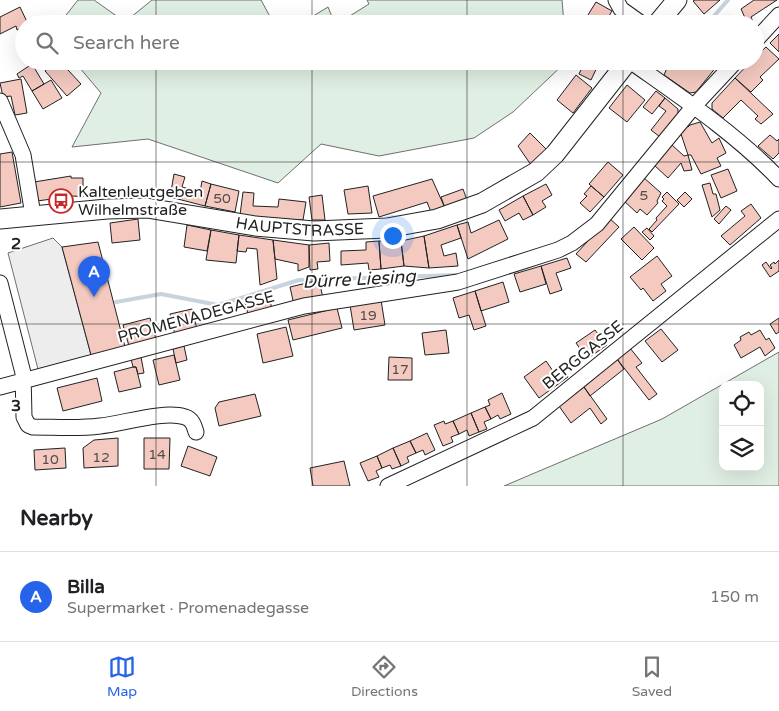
<!DOCTYPE html>
<meta charset="utf-8">
<style>
body{margin:0;font-family:"Varela Round",sans-serif;background:#f6f6f6;color:#202124}
.controls{position:absolute;right:15px;bottom:15px;display:grid;overflow:hidden;border-radius:10px;box-shadow:0 5px 20px #0002}
.controls button{width:45px;height:45px;display:grid;place-items:center;padding:0;border:0;border-bottom:1px solid #e0e0e0;background:#fff;color:#202124;font:25px sans-serif}
.you{position:absolute;left:392px;top:235px;width:18px;height:18px;margin:-12px;border:4px solid #fff;border-radius:50%;background:#1a73e8;box-shadow:0 0 0 8px #1a73e833}
.badge{display:grid;place-items:center;width:32px;height:32px;border-radius:50%;background:#2563eb;color:#fff;font-size:16px;font-weight:700}
.pin{position:absolute;translate:-50% -41px;filter:drop-shadow(0 1px 2px #0008)}
.pin::after{content:'';position:absolute;top:26px;width:18px;height:15px;background:inherit;clip-path:polygon(0 0,100% 0,50% 100%)}
.list{margin:0;padding:0;list-style:none}
h2{display:flex;justify-content:space-between;align-items:center;height:65px;margin:0;padding:0 20px;font-size:21px}
h2 small{font-size:16px;font-weight:400;color:#757577}
.list li{display:grid;grid-template-columns:32px 1fr auto;gap:15px;align-items:center;box-sizing:border-box;height:90px;padding:0 20px;border-top:1px solid #e0e0e0}
.list b{display:block;font-size:19px;white-space:nowrap}
.list p{margin:0;font-size:16px;white-space:nowrap;color:#757577}
.list em{font-size:16px;font-style:normal;color:#757577}
.icon{flex:none;width:28px;height:28px;fill:none;stroke:currentColor;stroke-width:2;stroke-linecap:round;stroke-linejoin:round}
.map{position:relative;flex:none;width:779px;height:486px;overflow:hidden}
.search{position:absolute;background:#fff;box-shadow:0 5px 20px #0002;left:15px;right:15px;top:15px;height:55px;display:flex;align-items:center;gap:12px;box-sizing:border-box;padding:0 18px;border-radius:28px;color:#757577;font-size:19px}
.sheet{height:155px;background:#fff}
nav{display:flex;justify-content:space-around;align-items:center;box-sizing:border-box;height:70px;border-top:1px solid #e0e0e0;background:#fff;font-size:14px;color:#757577}
nav a{display:grid;justify-items:center;gap:2px}
nav .on{color:#2563eb}
.map>svg:first-child{display:block}
.green{fill:#e0efe3;stroke:#6f6f6f;fill-rule:evenodd}
.parking{fill:#ededed;stroke:#6f6f6f}
.lines{fill:none;stroke-linecap:round;stroke-linejoin:round}
.stream{stroke:#c7d3dd;stroke-width:4}
.building{fill:#f3c9c0;stroke:#222}
.minor-casing{stroke:#222;stroke-width:17}
.major-casing{stroke:#222;stroke-width:21}
.minor{stroke:#fff;stroke-width:15}
.major{stroke:#fff;stroke-width:19}
.grid{fill:none;stroke:#222;stroke-width:1;stroke-opacity:0.55}
.labels{text-anchor:middle;dominant-baseline:central;stroke-width:4;stroke-linejoin:round;paint-order:stroke}
.number-label{font-size:14px;fill:#564c4a}
.poi-label{font-size:16px;fill:#222;stroke:#fff;text-anchor:start}
.street-label{font-size:16px;fill:#222;stroke:#fff}
.water-label{font-size:18px;font-style:italic;fill:#222;stroke:#fff}
.grid-label{font-size:16px;text-anchor:middle;font-weight:bold;fill:#222;stroke:#fff;stroke-width:4;stroke-linejoin:round;paint-order:stroke}
</style>
<div class="map">
<svg width="779" height="486" viewBox="0 0 779 486">
<rect width="100%" height="100%" fill="#fff"/>
<path class="green" d="M78,0H94L125,22L152,0H261L274,24H59Z
M367,0H562L564,24H337L369,4Z
M328,7L335,24H300Z
M74,61H567L513,112L474,138L379,156L321,144L278,183L148,139L72,147L101,93Z
M779,352V486H504L662,419ZM723,385H760V467H723Z"/>
<path class="parking" d="M53,238L62,247L91,355L38,369L8,253Z"/>
<g class="lines">
<path class="stream" d="M707,24L728,0
M116,302L161,294L218,305L299,280L456,275"/>
</g>
<path class="building" d="M695,0H720L704,14L693,1Z
M754,0H777L751,17L754,24H740L746,20L741,9Z
M596,2L612,11L604,24H585L583,23Z
M20,7L28,24H24V27L17,30L16,26L0,34V17Z
M730,15L736,24H725L722,20Z
M779,34V52L770,43Z
M766,47L779,59L760,77L763,80L751,92L735,78L751,61H755V57Z
M57,61H66L71,67L68,70L81,84L67,96L45,71Z
M585,61H600L591,80L579,74Z
M670,61H675L679,65L682,61H721L696,92L690,93L664,75Z
M32,64L44,84L32,91L23,76L19,78L17,74Z
M576,75L592,88L573,113L557,100Z
M735,78L773,114L761,124L755,119L758,116L741,100L723,118L712,109V103Z
M21,79L27,113L15,115L11,96L3,97L0,83Z
M51,80L62,98L43,109L32,91Z
M627,85L645,100L627,122L609,108Z
M656,91L665,98L652,114L643,107Z
M665,98L678,109V115L660,137L651,130L666,111L659,106Z
M700,122L712,143L719,138L726,153L717,158L721,166L701,174L691,155H688L681,134L686,126L688,127L690,125Z
M530,133L546,149L531,165L518,146Z
M770,135L777,141L779,139V153L773,159L758,146Z
M672,145L684,156L688,155L692,170L684,171L681,163L668,178L654,165Z
M12,152L21,203L0,207V154Z
M608,162L623,175L604,197L589,184Z
M728,169L737,191L721,198L711,175Z
M174,174L185,177L182,187L200,192L202,181L211,184L205,206L170,197Z
M71,176V178H83V197L74,196L37,201L34,182Z
M643,177L661,193L657,201L658,203L647,215L640,209L637,213L623,200Z
M432,179L445,208L431,212L427,202L379,217L373,196Z
M710,183L713,194H716L720,210L712,217L702,185Z
M211,184L239,191L235,212L205,206Z
M546,184L552,195L542,201L546,207L533,215L523,196Z
M368,186L372,213L348,214L344,190Z
M591,186L604,197L590,212L580,203L587,196L584,194Z
M463,189L467,200L445,208L441,197Z
M243,192L254,193L253,206L278,207L279,199L306,202L303,220L258,218L240,215Z
M667,192L679,204L652,232L649,229L657,220L656,218L667,206L662,201L664,199L662,197Z
M685,192L692,199L684,207L677,200Z
M322,195L325,220H312L309,197Z
M523,196L533,215L523,220L519,213L505,221L499,210Z
M751,204L761,218L730,245L721,236L745,216L741,211Z
M726,206L731,210L719,224L714,219Z
M609,218L619,227L586,262L576,254Z
M138,219L140,240L112,243L110,223Z
M499,220L508,239L468,259L457,225L468,222L471,233Z
M187,225L211,230L207,251L184,247Z
M457,225L461,238L441,245L444,256L456,253L458,266L429,268L424,236Z
M634,227L654,248L642,260L621,239Z
M647,228L654,236L650,240L642,232Z
M211,230L239,235L236,263L206,260Z
M239,235L273,240L277,279L260,285L257,249L247,248L246,252L237,251Z
M424,236L429,268L404,266L401,241Z
M273,240L309,245V267L298,271V264L275,259Z
M379,241H401L404,266L381,269Z
M379,241L381,269L369,270L368,263L341,265V251L366,250V242Z
M98,242L125,347L91,355L62,247Z
M329,243L330,261L317,262L318,269L310,270L309,245Z
M657,256L672,276L661,284L666,291L653,301L643,288L641,290L630,277Z
M567,258L571,268L556,273L562,290L550,294L541,266Z
M779,260V271L770,277L762,265L766,262L771,269L772,268L770,265L774,262L775,264Z
M541,266L546,284L520,292L514,274Z
M319,280L323,298L294,305L290,287Z
M503,282L509,302L481,311L475,291Z
M475,291L486,326L474,330L469,315L459,318L453,298Z
M269,297L272,309L248,314L245,303Z
M381,300L385,325L354,330L350,305Z
M337,308L342,328L293,340L288,320Z
M192,309L197,329L175,335L170,314Z
M150,318L156,339L129,346L123,325Z
M779,318V332L776,334L770,324Z
M286,327L293,356L263,363L257,334Z
M661,329L678,350L662,362L645,341Z
M446,330L449,353L425,355L422,333Z
M595,330L607,345L587,359L576,343Z
M760,330L766,340L769,338L775,348L765,356L760,347L741,358L734,345L741,340L740,337L749,332L751,335Z
M184,346L187,360L176,363L173,349Z
M630,348L642,363L636,367L657,394L649,400L617,359Z
M174,355L180,380L159,385L153,360Z
M141,357L144,373L138,374L136,367H133L131,359Z
M389,357L412,358V380H388Z
M617,359L624,369L590,396L584,387Z
M546,361L553,371L560,366L568,377L539,398L524,377Z
M133,367H136L141,387L119,392L114,372Z
M97,378L102,401L63,411L57,388Z
M584,387L607,419L601,424L590,408L571,423L559,406Z
M502,393L511,414L500,419L498,415L491,419L485,407L490,405L488,400Z
M255,394L261,416L219,426L215,408L219,402Z
M485,407L491,419L484,422L487,429L479,432L471,413Z
M471,413L479,432L469,436L467,430L459,434L453,421Z
M444,421L445,424L453,421L459,434L451,437L453,442L443,446L434,425Z
M427,433L435,450L425,455L423,450L416,453L410,441Z
M118,438V466L84,468L83,448L94,440Z
M144,438H170L169,469H144Z
M410,441L416,453L407,457L409,462L401,466L393,448Z
M188,446L217,457L210,476L181,466Z
M65,448L66,468L35,470L34,450Z
M393,448L401,466L392,469L390,465L382,468L377,456Z
M377,456L382,468L376,471L379,477L368,481L360,463Z
M344,461L350,486H313L310,468Z"/>
<g class="lines">
<g class="minor-casing">
<path id="minor" d="M616,0L621,9L642,24
M755,41L779,15
M630,61C682,98 735,133 779,179
M0,101L23,155L33,215
M0,283L23,373L24,417L28,425L33,427C55,427 78,429 100,426C122,424 164,410 185,417C192,419 194,425 196,432
M0,387L304,306L458,282L558,250L572,243L597,224L694,106L736,61
M388,486L533,418L779,219"/>
</g>
<g class="major-casing">
<g id="major">
<path d="M657,24L677,0"/>
<path id="s1" d="M0,219L107,209L147,208L255,226L314,231L387,228L437,219L482,203L536,172L555,154L628,61"/>
</g>
</g>
<use href="#minor" class="minor"/>
<use href="#major" class="major"/>
</g>
<path class="grid" d="M156,0V24M312,0V24M467,0V24M623,0V24M156,61V486M312,61V486M467,61V486M623,61V486M0,162H779M0,324H779"/>
<defs>
<g id="bus-ring" transform="scale(1.25)"><circle r="9.5" fill="#fff" stroke="#c62828" stroke-width="1.5"/><path d="M-5-6H5V4H4V6H2V4H-2V6H-4V4H-5ZM-3.5-4V0h7V-4ZM-3.5 1.2v1.5H-2V1.2ZM2 1.2v1.5H3.5V1.2Z" fill="#c62828"/></g>
</defs>
<g fill-rule="evenodd">
<use href="#bus-ring" x="61" y="201"/>
</g>
<g class="labels">
<g class="number-label">
<text x="644" y="195">5</text>
<text x="222" y="198">50</text>
<text x="368" y="315">19</text>
<text x="400" y="369">17</text>
<text x="157" y="454">14</text>
<text x="101" y="457">12</text>
<text x="50" y="459">10</text>
</g>
<g class="poi-label">
<text x="78" y="192">Kaltenleutgeben<tspan x="78" dy="18">Wilhelmstraße</tspan></text>
</g>
<g class="street-label">
<text stroke="none"><textPath href="#s1" startOffset="302">HAUPTSTRASSE</textPath></text>
<text transform="translate(196 317) rotate(-15)">PROMENADEGASSE</text>
<text transform="translate(583 355) rotate(-39)">BERGGASSE</text>
</g>
<g class="water-label">
<text transform="translate(359 279) rotate(-3)">Dürre Liesing</text>
</g>
</g>
<g class="grid-label">
<text x="16" y="249">2</text>
<text x="16" y="411">3</text>
</g>
</svg>
<div class="controls">
<button><svg class="icon" aria-label="locate" viewBox="0 0 24 24"><circle cx="12" cy="12" r="6"/><path d="M12 2v4M12 18v4M2 12h4M18 12h4"/></svg></button>
<button><svg class="icon" aria-label="layers" viewBox="0 0 24 24"><path d="M12 4l9 5-9 5-9-5zM3 14l9 5 9-5"/></svg></button>
</div>
<div class="you"></div>
<div class="pin badge" style="left:94px;top:297px">A</div>
<div class="search"><svg class="icon" aria-label="search" viewBox="0 0 24 24"><circle cx="10" cy="10" r="6"/><path d="M15 15l6 6"/></svg>Search here</div>
</div>
<section class="sheet">
<h2>Nearby<small></small></h2>
<ul class="list">
<li><span class="badge">A</span><div><b>Billa</b><p>Supermarket · Promenadegasse</p></div><em>150 m</em></li>
</ul>
</section>
<nav>
<a class="on"><svg class="icon" aria-label="map" viewBox="0 0 24 24"><path d="M3 6l6-2 6 2 6-2v14l-6 2-6-2-6 2zM9 4v14M15 6v14"/></svg>Map</a>
<a><svg class="icon" aria-label="directions" viewBox="0 0 24 24"><path d="M12 3l9 9-9 9-9-9zM9 14v-3h6M13 9l2 2-2 2"/></svg>Directions</a>
<a><svg class="icon" aria-label="saved" viewBox="0 0 24 24"><path d="M7 4h10v16l-5-4-5 4z"/></svg>Saved</a>
</nav>
